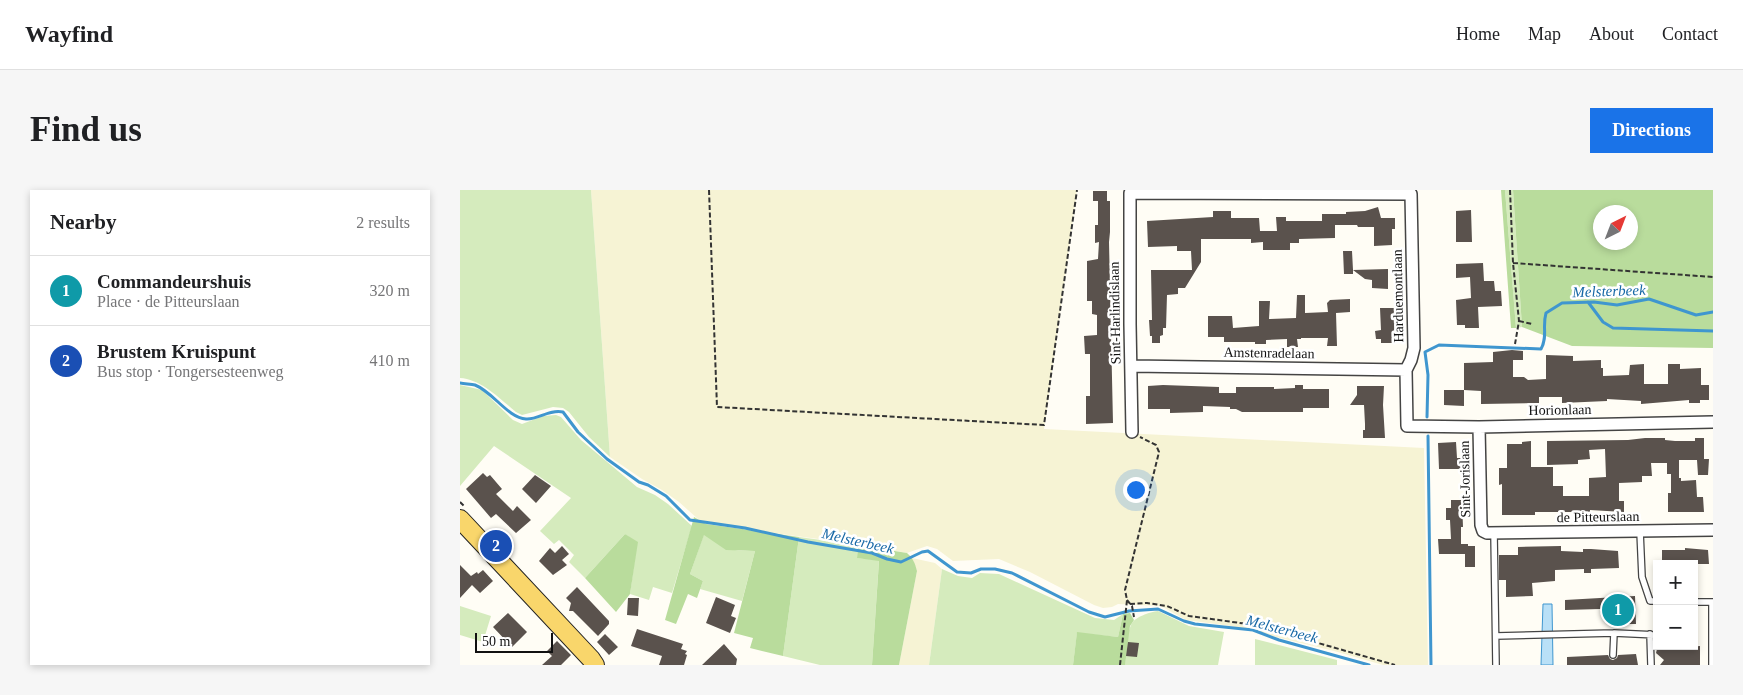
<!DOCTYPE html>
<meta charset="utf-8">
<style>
body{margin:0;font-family:"Times New Roman",serif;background:#f6f6f6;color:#202124}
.controls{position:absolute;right:15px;bottom:15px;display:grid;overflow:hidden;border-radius:0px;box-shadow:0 2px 8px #0003}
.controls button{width:45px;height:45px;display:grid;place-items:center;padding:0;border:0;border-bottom:1px solid #e0e0e0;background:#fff;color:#202124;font:25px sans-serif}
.compass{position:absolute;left:1133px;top:15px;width:45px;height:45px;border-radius:50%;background:#fff;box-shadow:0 2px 8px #0003;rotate:42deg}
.scale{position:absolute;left:15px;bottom:12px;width:78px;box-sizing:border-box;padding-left:5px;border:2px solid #111;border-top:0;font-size:14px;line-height:18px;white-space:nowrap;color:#111;-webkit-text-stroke:4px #fff;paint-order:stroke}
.you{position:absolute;left:675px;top:299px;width:18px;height:18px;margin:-12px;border:4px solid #fff;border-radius:50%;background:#1a73e8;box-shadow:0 0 0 8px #1a73e833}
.badge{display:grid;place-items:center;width:32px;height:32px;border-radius:50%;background:#1a73e8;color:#fff;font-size:16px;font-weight:700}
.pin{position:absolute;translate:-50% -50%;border:2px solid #fff;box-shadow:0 1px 5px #0006}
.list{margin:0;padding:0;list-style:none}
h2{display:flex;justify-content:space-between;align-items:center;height:65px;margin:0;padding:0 20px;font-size:21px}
h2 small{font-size:16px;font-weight:400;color:#757577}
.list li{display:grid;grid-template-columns:32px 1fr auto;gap:15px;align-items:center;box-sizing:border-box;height:70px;padding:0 20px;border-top:1px solid #e0e0e0}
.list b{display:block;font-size:19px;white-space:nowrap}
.list p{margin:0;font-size:16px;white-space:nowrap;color:#757577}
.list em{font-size:16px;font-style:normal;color:#757577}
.map{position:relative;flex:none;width:1253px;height:475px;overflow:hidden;border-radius:0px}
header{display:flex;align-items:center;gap:30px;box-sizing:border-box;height:70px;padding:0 25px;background:#fff;border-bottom:1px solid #e0e0e0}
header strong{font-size:24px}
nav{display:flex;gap:28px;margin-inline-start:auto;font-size:18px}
.intro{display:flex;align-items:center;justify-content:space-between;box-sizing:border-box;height:120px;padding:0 30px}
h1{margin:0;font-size:35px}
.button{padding:12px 22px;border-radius:0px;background:#1a73e8;color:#fff;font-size:18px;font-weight:700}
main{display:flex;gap:30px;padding:0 30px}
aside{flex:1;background:#fff;border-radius:0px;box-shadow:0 2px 8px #0003}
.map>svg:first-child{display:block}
.farmland{fill:#f6f3d4}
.green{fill:#d5ebbd}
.forest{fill:#b9dc9c;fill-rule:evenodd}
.water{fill:#b9e0f7;stroke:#3f96cf}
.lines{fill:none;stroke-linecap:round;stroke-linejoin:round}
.stream{stroke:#3f96cf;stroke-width:3}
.building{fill:#5a524d}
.service-casing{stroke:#444;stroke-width:8}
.minor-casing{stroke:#444;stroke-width:14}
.primary-casing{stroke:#222;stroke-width:20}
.path{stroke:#333;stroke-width:2;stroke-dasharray:5 2.5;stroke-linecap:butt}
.service{stroke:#fff;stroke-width:5.5}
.minor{stroke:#fff;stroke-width:11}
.primary{stroke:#f9d66b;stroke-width:18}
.labels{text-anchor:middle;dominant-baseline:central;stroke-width:5;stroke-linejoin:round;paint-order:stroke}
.street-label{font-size:14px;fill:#111;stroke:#fff}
.water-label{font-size:15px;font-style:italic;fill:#1768a6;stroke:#fff}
</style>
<header>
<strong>Wayfind</strong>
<nav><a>Home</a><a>Map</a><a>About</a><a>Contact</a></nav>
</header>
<div class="intro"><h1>Find us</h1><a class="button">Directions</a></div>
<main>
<aside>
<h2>Nearby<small>2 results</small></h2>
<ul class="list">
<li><span class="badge" style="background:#0f9aa8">1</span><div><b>Commandeurshuis</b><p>Place · de Pitteurslaan</p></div><em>320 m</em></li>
<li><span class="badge" style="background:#1a4fb4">2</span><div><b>Brustem Kruispunt</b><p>Bus stop · Tongersesteenweg</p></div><em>410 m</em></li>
</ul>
</aside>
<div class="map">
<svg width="1253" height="475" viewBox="0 0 1253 475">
<rect width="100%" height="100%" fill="#fffdf5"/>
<path class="farmland" d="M131,0H617L584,239L964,258L968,475H923L874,461L771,436L726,430L701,416L658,414L652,417L643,418L634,415L570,382L539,369L493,371L477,359L467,356L447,363L404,355L246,334L238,329L219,312L202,300L182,289L150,267Z
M452,368L475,373L482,379L469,475H439L457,381Z"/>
<path class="green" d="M0,0H131L150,267L129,247L109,222L103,218L93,217L62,225L56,222C40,209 21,189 0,188Z
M1045,0H1053L1062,137L1056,138Z
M0,195L22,200L53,230L62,234L83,226L96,225L101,227L121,250L177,297L195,305L208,314L232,336L212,403L193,397L189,410L170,404L177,353L165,344L125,388L109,372L114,365L99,350L94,354L80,341L111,308L34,256L0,296Z
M244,344C268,359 266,361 295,361L282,411L240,399L243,391L230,384Z
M339,347L398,355L397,368L419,370L412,475H360L323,466Z
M482,379L498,386L512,388L520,383L539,384L635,428L654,430L663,424L658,447L617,443L613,475H469Z
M0,416L31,426L23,452L0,445Z
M698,421L729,436L764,442L758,475H665C666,464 666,445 671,435C674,427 690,422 698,421Z
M795,449L877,470V475H795Z"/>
<path class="forest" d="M1041,0H1045L1056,138H1051Z
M1053,0H1253V158L1112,156L1062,137ZM1140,22H1170V52H1140Z
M234,327L246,334L339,347L323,466L290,458L293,448L274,443L295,361L266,360L244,345L230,384L243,391L237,408L228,404L216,434L205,430Z
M165,344L178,352L170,404L156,422L125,388Z
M398,355L447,363C453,368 455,373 457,381L439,475H412L419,371L397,368Z
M670,423L674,430L670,436L665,475H613L617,442L658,447L663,424Z"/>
<path class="water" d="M1083,414H1092L1093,475H1081Z"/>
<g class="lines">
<path class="stream" d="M1128,112L1143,132L1153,138L1253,141
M0,193C5,194 11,194 15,195C33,202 48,228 66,229C78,230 89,219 103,222L118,242L147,269L179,292L188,295L206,306L230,330L285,338L348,352L412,363L427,369L441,372L462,362L468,361L497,382L511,383L521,379H535L552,383L629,422L645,427L669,421L698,419L724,431L735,434L793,440L819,450L909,475
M967,227L968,185L965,162L979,155L1081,159C1088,146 1082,137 1086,123L1102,113L1134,112L1157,115L1189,109L1236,125L1253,122
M968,246L971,475"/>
</g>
<path class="building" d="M633,1H647V11H650V42L649,52L653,233L626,234V206H630V164H625L624,146L637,145V125L632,124V111H627V71L638,69L639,52L635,53V35H638V11H633Z
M918,17L921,28H935V39H932V55L914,56V37H898L897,35H875V48L839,49V53H830V60H803V52L791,53V49H741V72L725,98H718V104L707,105L706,138H703V145L700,146V153H692V146H690L689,130H692L691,80H732L731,61H717V56L688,57L687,31L753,27V21H771V28H799L800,41H817L816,27H826V31H862V24H886V22L905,21Z
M1011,20L1012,52H996V21Z
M883,61H892L893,80L928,79V99L912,98V90L905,89L893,80V84H884Z
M1023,73L1024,91H1034L1035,101H1041L1042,116L1018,117L1019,138H1005V135H997L996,110L1011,108L1010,87L996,88V74Z
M837,105H845V123L868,122L867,113L870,110L890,109V122L876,123L877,156H867L868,148H841V149H837L838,157H827V149L806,150V154H795V152H764V147H748V126H772L773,138L799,136V111H810L809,129L836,128Z
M920,118H935L934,153H921V149H916L915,141L921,140Z
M1052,160L1063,161V170H1053V187H1064L1068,190L1086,189V165L1113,166V171L1141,170V178H1143V186L1169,185L1170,175L1184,174V194H1208V174H1220V179L1241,178V195H1249V210H1240V213H1229V210L1181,214V211L1147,209V211L1102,213V207H1079V213L1021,214V201L1004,200V173L1033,172V162Z
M703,195L759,197V203H776V197H814V199L835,198V195H843V199H869V218H843V222H782L776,219H770V217L743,216V222L710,223V219H688V196Z
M897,196H924L923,215L925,248H903V240H905V234L904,215H890L897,205Z
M984,200H1004V216L984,215Z
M1185,248H1205V250L1215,251H1235V248H1244V269H1249L1248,285H1238L1237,270H1219V288H1221V291L1236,290L1237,307H1243L1244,322H1208V303H1211V284H1207V273H1191L1192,286H1182V292L1159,293V311H1164V322L1130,320V322H1075V325H1042V294L1039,295V278H1047V254H1062V252L1071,251V277H1093V296H1103V306H1129V288L1146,287L1145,259L1129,260L1130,269L1118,270V274L1087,275V251L1168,250Z
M996,252L997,268H1002V279H979L978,253Z
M23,283L27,287L30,285L42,299L36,304L53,321L57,316L71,330L56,343L36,324L31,328L6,299Z
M75,285L91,296L76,313L62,299Z
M991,310H1002L1003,337H1001V354H1008V356H1015V377H1005V364H979L978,349H991L990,330H986V318H991Z
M102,356L109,364L102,370L107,375L93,385L79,371L90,358L95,363Z
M1101,356V361L1123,362V359H1131L1158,361L1159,378L1131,379V383H1124V379L1095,380V391L1072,393L1073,406L1046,407V390H1039V365H1058V357Z
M1225,358L1248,360L1249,374H1202V360H1225Z
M0,375L11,386L17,382L18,384L23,380L33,391L20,403L12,395L0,408Z
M117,397L149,431V434L138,446L113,421H109L111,413L106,408Z
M1175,406L1176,434H1155V422L1141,423L1140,419L1105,420V410Z
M256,407L275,415L271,426L276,428L270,443L246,433Z
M168,408H179L178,426L167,425Z
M48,423L67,442L52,457L33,437Z
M177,439L223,454L221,459L227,461L225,464L227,465L224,475H199L202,466L171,456Z
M145,444L158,457L149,465L137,452Z
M97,451L111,465L101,475H82L92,466L87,461Z
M668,452L679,453L677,467L666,466Z
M264,454L277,469L276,475H242Z
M1200,456L1205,459L1240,456V475H1200L1204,470L1196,463L1197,459Z
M1176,464L1178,475H1107V467L1148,465L1150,469L1153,470L1157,468L1158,465Z"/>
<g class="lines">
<g class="service-casing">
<path id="service" d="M1180,341L1182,387L1190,411H1197
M1034,343L1036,475
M1234,412H1252V475
M1190,444L1191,475
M1036,446L1154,443L1197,445
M1153,465L1154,443"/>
</g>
<g class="minor-casing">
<path id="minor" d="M671,176L946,180
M1019,237L1021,335L1023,341L1027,343L1253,340
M672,242L670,134V3L951,4L954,158L951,170L946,180L947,236L1019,237L1253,232"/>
</g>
<g class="primary-casing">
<path id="primary" d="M0,329L131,469L135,475"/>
</g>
<path class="path" d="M249,0L257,217L584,235L617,0
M1050,0L1053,73L1059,131L1055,154
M1053,73L1253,87
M1059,131L1072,134
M0,312L4,316
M667,410L672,416L674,427
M670,414L687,413L707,416L729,426L795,435L935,475
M660,475L667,410L665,400L699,262L696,255L680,247"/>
<use href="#service" class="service"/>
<use href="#minor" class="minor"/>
<use href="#primary" class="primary"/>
</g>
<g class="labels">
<g class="street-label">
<text transform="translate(938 106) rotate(-91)">Harduemontlaan</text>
<text transform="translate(655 123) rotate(-91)">Sint-Harlindislaan</text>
<text transform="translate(809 163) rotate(1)">Amstenradelaan</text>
<text transform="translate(1100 220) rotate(-1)">Horionlaan</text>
<text transform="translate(1005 289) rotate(-91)">Sint-Jorislaan</text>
<text transform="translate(1138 327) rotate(-1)">de Pitteurslaan</text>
</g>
<g class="water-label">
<text transform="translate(1149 101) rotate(-2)">Melsterbeek</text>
<text transform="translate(398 351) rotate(13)">Melsterbeek</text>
<text transform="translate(822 439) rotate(15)">Melsterbeek</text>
</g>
</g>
</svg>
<div class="controls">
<button>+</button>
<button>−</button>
</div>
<svg class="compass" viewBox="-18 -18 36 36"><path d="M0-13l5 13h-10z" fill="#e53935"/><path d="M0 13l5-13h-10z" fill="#757577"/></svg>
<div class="scale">50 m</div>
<div class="you"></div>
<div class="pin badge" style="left:1158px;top:420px;background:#0f9aa8">1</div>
<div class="pin badge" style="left:36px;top:356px;background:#1a4fb4">2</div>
</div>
</main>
